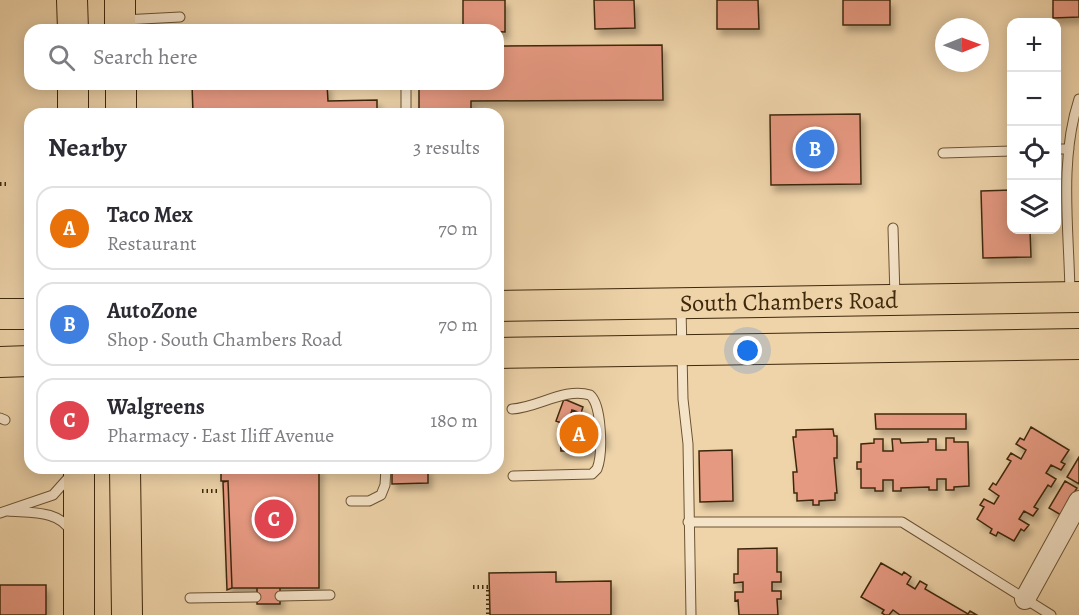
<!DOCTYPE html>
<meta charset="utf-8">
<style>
body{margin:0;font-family:Alegreya,serif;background:#f2f2f3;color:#2b2b33}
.controls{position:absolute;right:18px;top:18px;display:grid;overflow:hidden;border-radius:12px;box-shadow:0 3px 15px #0003}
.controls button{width:54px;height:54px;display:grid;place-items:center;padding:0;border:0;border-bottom:2px solid #e1e1e2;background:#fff;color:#2b2b33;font:30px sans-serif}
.compass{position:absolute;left:935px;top:18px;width:54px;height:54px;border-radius:50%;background:#fff;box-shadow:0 3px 15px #0003;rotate:89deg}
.you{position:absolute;left:748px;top:351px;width:21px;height:21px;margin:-15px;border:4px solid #fff;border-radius:50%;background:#1a73e8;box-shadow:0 0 0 9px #1a73e833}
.badge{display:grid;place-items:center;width:39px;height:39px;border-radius:50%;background:#1a73e8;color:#fff;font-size:20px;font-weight:700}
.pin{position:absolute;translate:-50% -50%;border:3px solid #fff;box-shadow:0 2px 6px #0006}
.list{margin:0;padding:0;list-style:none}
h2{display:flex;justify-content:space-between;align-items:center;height:78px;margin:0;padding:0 24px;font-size:26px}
h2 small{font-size:20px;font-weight:400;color:#7c7c81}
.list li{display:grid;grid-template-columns:39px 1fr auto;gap:18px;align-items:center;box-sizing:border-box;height:84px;margin:0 12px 12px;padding:0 12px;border:2px solid #e1e1e2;border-radius:18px}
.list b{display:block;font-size:22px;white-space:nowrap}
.list p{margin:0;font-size:20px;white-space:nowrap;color:#7c7c81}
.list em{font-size:20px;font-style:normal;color:#7c7c81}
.icon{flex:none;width:33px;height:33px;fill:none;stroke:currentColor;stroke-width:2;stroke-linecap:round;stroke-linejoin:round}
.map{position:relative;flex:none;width:1079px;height:615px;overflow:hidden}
.search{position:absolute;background:#fff;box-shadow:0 3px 15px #0003;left:24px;top:24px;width:480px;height:66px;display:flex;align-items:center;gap:15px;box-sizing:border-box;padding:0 21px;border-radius:18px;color:#7c7c81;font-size:22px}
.panel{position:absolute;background:#fff;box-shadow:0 3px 15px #0003;left:24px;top:108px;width:480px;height:366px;border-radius:18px}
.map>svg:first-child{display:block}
.building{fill:#e69981;stroke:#3e280b;stroke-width:1.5;filter:url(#shadow)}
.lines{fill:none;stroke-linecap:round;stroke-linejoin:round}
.service-casing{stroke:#6a5333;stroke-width:11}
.minor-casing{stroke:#6a5333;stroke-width:22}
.primary-casing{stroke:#3e280b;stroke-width:32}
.path{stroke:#3e280b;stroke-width:4;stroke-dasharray:1.5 3;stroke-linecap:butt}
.service{stroke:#f5e3c8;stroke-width:9}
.minor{stroke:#f5e3c8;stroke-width:20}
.primary{stroke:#efd4aa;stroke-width:30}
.labels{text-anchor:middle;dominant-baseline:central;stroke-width:4.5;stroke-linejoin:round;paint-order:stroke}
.street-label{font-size:24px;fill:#3e280b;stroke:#f5e3c8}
</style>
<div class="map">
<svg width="1079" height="615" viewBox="0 0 1079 615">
<defs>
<filter id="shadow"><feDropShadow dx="3.5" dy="6" stdDeviation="3" flood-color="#0004"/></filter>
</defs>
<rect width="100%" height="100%" fill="#efd4aa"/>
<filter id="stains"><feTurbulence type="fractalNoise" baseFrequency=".00333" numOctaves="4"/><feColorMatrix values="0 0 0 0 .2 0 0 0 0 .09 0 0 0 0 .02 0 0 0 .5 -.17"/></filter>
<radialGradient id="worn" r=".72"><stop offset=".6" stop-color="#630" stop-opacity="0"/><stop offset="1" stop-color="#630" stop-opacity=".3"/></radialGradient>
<path class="building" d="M463,0H505V32L463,30Z
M594,0H634L635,28L595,29Z
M717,0H758L759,29H717Z
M843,0H890V25H843Z
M1053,0H1079V17L1053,18Z
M662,45L663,100L471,101V114H419V84H498V46Z
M192,84H327L328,101L377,100V114H193Z
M860,114L861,184L771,185L770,115Z
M1012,190V230H1030L1031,257L983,258L981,191Z
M564,399L583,407L581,413L572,410L567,425L556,421Z
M572,410L592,418V451H561L560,433H564Z
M875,414H966V429H876Z
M604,427L605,444H592V428Z
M1031,427L1069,450L1061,462L1065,464L1061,470L1051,465L1046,473L1056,479L1051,487L1048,485L1034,507L1038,509L1033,516L1024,511L1019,519L1029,525L1024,531L1021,529L1014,541L998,532L996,536L990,533L992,529L977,519L984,507L980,505L984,499L994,504L999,496L989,489L993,483L996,485L1011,461L1007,459L1011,453L1021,459L1026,450L1016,444L1020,438L1024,440Z
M833,429L834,436H837V458H834L837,493H835V500L819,501V505H813V500L797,501V493H794L793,472H797L793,437H796V430Z
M946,438H954V442H968L969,486L954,487V490H946V479H937V490H929V487L901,488V491H893V480H883V491H875V488H861V469H857V462H861V444L874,443V439H883V451H893L892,439H900L901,443L928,442V439H936V450H946Z
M732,450L733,501L700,502L699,451Z
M1079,457V484L1067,477Z
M227,468H297V472H319V588H232L228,481H221V474Z
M297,468H320V471L297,472Z
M392,468H428V483L392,484Z
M228,481L232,588L227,590L223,482Z
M1065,481L1077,488L1061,515L1049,508Z
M777,548V572H781V582H772V591H781V599H777L778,615H739L738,600L735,601V592H743V582L734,583V574H738V549Z
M881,563L902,575L904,572L911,577L907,584L915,589L920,581L927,585L925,589L968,614L970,611L977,615H900L893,610L889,615H885L882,613L884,610L861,597Z
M556,572V582L611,581V615H490L489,573Z
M0,585H46V615H0Z
M257,588H280V604H257Z"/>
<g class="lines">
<g class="service-casing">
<path id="service" d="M123,20L180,17
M406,84V114
M1056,149H1069
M943,153L1012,151
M893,228L895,297
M1070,293C1069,229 1059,160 1079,99
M681,308L683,399L688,444L691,615
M512,409C537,408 565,387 590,395C602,405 603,454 597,469L592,474L513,476
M0,418L5,420
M351,501H369L381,495L385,485L386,468
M8,511C30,513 60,510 71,532
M0,513L53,495L70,476
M688,522H902L1051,615
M280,596L330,595
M190,598L256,597"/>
</g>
<g class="minor-casing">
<path id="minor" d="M1025,599L1079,501"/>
</g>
<g class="primary-casing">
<g id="primary">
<path d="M72,0L73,30"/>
<path d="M120,0V30"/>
<path d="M73,84V114"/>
<path d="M121,84V114"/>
<path id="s1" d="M498,306L1079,297"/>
<path d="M0,314H30"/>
<path d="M498,353L1079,344"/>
<path d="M0,362L30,361"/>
<path d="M79,468V615"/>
<path d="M125,468L127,615"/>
</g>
</g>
<path class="path" d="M0,184H7
M202,491H219
M473,587H488V615"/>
<use href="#service" class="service"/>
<use href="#minor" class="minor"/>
<use href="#primary" class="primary"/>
</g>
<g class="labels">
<g class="street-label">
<text stroke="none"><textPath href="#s1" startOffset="291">South Chambers Road</textPath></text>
</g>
</g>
<rect width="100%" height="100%" filter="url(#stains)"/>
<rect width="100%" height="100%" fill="url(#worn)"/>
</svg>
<div class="controls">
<button>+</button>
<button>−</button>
<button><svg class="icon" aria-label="locate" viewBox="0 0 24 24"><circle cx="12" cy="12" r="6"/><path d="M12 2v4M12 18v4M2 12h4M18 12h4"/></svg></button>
<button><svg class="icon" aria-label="layers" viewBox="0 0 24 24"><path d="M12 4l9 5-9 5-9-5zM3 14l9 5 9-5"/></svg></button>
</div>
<svg class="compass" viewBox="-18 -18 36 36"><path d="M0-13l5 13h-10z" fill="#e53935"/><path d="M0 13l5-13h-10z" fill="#7c7c81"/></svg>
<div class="you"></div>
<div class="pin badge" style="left:579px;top:434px;background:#e8710a">A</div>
<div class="pin badge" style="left:815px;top:149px;background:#3f7fe0">B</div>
<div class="pin badge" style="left:274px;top:519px;background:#e0444e">C</div>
<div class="search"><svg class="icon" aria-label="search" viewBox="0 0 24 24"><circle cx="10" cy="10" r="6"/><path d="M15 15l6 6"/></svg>Search here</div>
<section class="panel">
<h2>Nearby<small>3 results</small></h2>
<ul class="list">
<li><span class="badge" style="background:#e8710a">A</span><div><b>Taco Mex</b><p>Restaurant</p></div><em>70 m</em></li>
<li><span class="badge" style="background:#3f7fe0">B</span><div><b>AutoZone</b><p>Shop · South Chambers Road</p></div><em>70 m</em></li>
<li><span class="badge" style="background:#e0444e">C</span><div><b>Walgreens</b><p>Pharmacy · East Iliff Avenue</p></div><em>180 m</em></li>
</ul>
</section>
</div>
